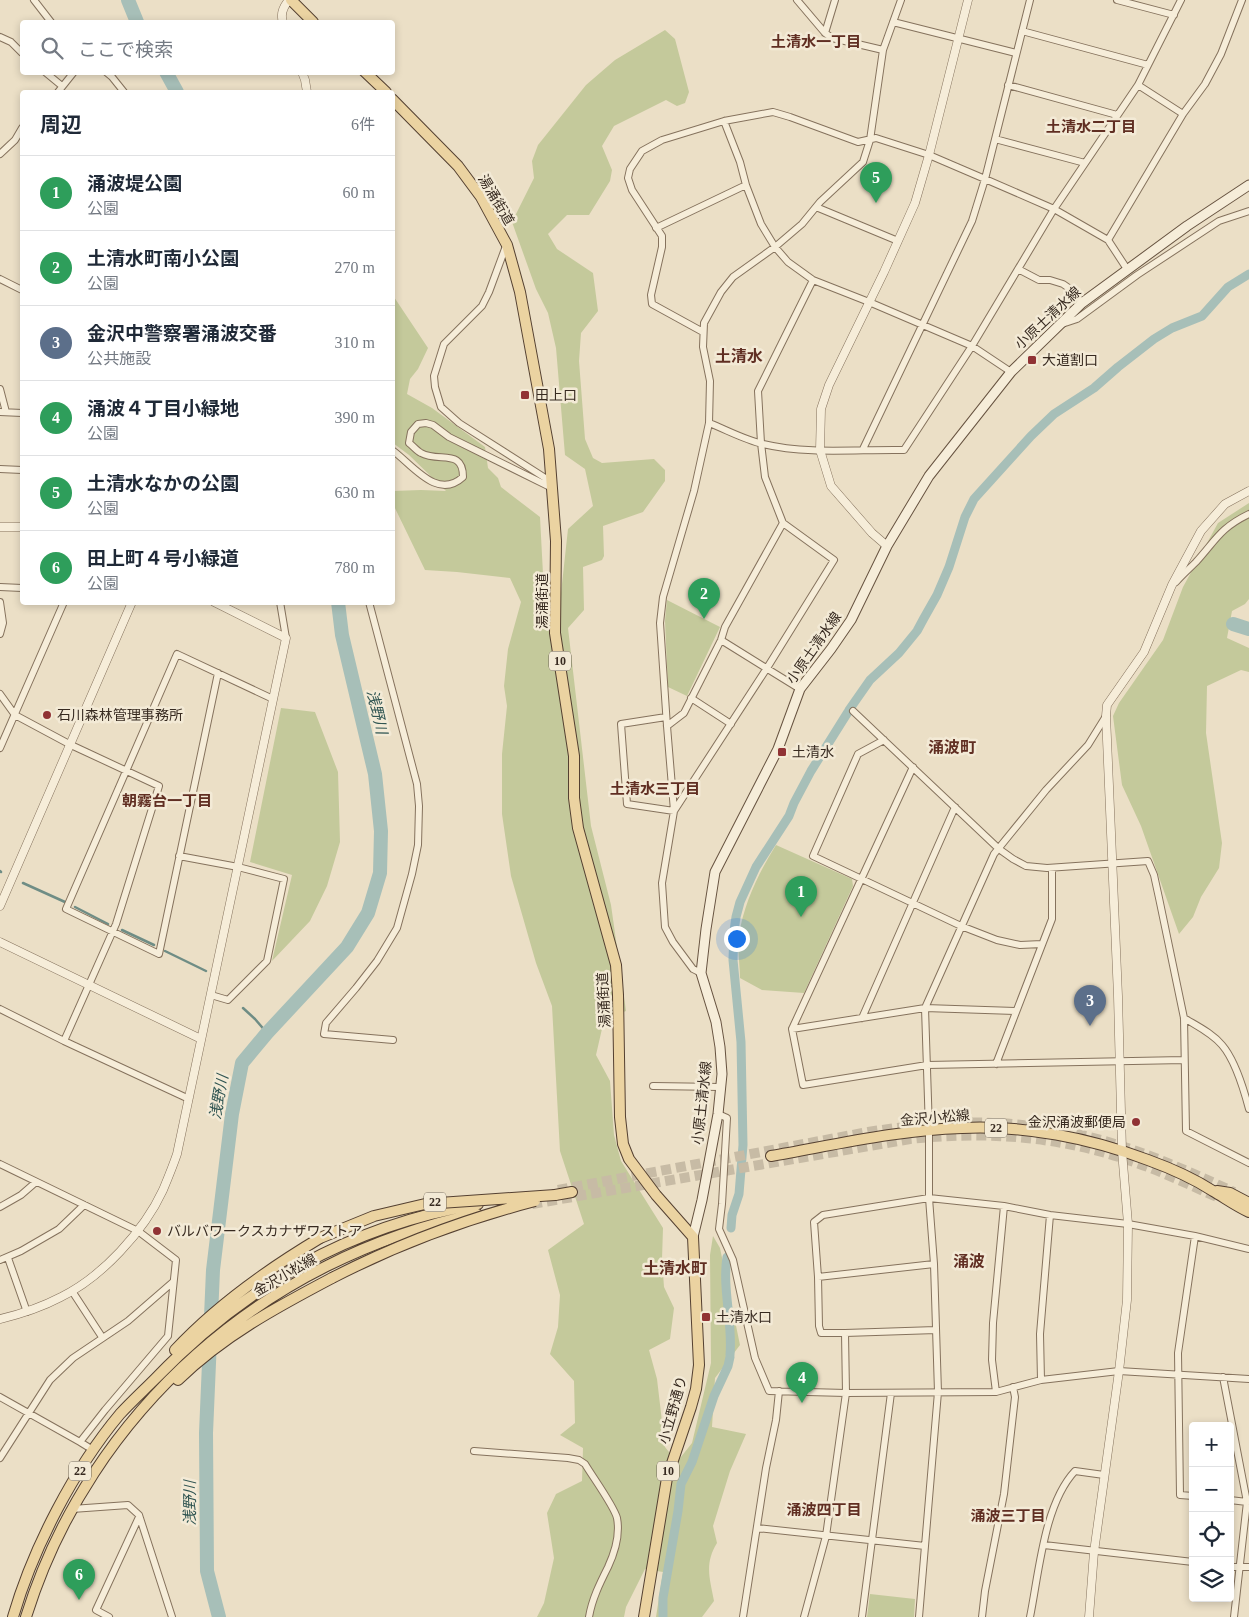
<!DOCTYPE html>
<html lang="ja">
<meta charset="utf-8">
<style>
body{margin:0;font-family:"Times New Roman","Noto Sans JP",serif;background:#f2f2f3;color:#1f2937}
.controls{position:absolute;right:15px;bottom:15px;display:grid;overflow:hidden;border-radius:5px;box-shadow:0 2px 8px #0003}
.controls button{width:45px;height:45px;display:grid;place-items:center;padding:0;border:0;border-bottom:1px solid #e0e1e3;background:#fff;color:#1f2937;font:25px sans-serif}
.you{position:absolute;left:736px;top:938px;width:18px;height:18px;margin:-12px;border:4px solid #fff;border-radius:50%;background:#1a73e8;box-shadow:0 0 0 8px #1a73e833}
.badge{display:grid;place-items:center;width:32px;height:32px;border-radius:50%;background:#903234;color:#fff;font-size:16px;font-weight:700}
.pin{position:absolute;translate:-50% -41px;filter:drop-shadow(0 1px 2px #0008)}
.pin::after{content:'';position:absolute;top:26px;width:18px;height:15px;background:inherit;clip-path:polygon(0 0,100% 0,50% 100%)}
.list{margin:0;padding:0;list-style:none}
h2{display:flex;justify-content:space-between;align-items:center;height:65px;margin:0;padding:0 20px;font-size:21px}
h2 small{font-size:16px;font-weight:400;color:#747a83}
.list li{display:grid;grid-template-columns:32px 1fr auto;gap:15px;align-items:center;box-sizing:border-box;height:75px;padding:0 20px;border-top:1px solid #e0e1e3}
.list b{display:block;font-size:19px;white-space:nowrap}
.list p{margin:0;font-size:16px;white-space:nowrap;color:#747a83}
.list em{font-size:16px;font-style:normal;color:#747a83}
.icon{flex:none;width:28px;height:28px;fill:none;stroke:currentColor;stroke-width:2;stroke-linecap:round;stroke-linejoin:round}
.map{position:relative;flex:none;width:1249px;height:1617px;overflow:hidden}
.search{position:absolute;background:#fff;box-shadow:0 2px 8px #0003;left:20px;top:20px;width:375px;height:55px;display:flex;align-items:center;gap:12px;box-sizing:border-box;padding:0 18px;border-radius:5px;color:#747a83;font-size:19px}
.panel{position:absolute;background:#fff;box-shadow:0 2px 8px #0003;left:20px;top:90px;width:375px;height:515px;border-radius:5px}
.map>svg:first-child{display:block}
.green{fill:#c4c99b}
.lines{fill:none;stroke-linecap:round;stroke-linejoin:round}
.stream{stroke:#6f8d85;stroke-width:2.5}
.canal{stroke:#a7bfb8;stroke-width:9}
.river{stroke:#a7bfb8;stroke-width:14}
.primary-tunnel{stroke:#c7bba5;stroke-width:10;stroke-dasharray:10 5;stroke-linecap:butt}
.minor-casing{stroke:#85725d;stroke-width:8}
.tertiary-casing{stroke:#85725d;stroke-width:9}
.secondary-casing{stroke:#675340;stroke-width:11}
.primary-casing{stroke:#544031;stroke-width:12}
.minor{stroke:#f6edd9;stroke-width:6}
.tertiary{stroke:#f6edd9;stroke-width:8}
.secondary{stroke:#f6edd9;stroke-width:9}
.primary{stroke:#ebd3a1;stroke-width:10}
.primary-bridge-casing{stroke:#544031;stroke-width:12;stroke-linecap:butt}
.primary-bridge{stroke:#ebd3a1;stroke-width:10}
.poi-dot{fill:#903234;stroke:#f3ead6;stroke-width:2}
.labels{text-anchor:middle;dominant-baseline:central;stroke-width:5;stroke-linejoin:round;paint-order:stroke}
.shield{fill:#f3ead6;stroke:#6f6457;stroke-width:1}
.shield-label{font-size:12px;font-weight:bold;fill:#372a20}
.street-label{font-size:14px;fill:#372a20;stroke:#f3ead6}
.poi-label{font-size:14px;fill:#372a20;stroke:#f3ead6;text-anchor:start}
.neighbourhood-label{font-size:15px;font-weight:bold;fill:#602e22;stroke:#f3ead6}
.water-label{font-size:15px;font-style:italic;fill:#305552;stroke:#f3ead6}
.quarter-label{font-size:16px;font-weight:bold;fill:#602e22;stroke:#f3ead6}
</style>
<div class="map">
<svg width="1249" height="1617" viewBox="0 0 1249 1617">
<rect width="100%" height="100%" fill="#ebdfc6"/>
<path class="green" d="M665,30L675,39L689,92L685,103L677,106L666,100L614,126L602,146L612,170L610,181L589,215H567L548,234L557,249L593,273L598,311L581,333L579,361L585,439L593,458L602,463L654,459L665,470V481L643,512L603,526L604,556L602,560L583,567L584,610L568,628L591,826L611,905L626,1011L604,1020L596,1055L610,1081L614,1135L621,1161L663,1228L662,1259L664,1287L674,1308L670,1339L649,1350L657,1379L665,1447L677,1462L692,1443L711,1363L710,1255L713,1236L720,1248L740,1345L715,1378L712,1427L746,1434L730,1471L713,1526L717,1543C704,1564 710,1579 714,1601L702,1617H656L663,1572L645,1569L626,1607L624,1617H537L544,1603L554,1558L547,1513L556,1494L582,1481L583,1448L560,1435L575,1423L574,1381L550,1354L558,1327L560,1295L548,1250L584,1224L560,1151L552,1006L536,963L511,876L502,814V754L507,706L504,686L508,649L521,602L510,578L457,572L425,570L393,504V491L421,490L446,491L409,455L393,443L392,294L428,348L418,369L410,379L407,394L432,408L485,447L488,468L498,478L501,487L540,517L544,593H561L568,529L593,506L585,469L565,455L556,348L548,313L536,289L512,222L534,178L532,161L538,145L586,85L615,60Z
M1249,503V599L1245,604L1232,611L1227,638L1249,648V672L1241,670L1207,686L1206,733L1222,843L1219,868L1201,897L1193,917L1179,934L1141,826L1122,785L1113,716L1119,703L1163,640L1183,587L1218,523Z
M667,600L720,627L687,696L668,687L665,621Z
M281,708L315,712L338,772L340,842L327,886L310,921L272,961L292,875L250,862Z
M776,845L852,879L853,886L804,993L762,990L740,978C740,964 737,948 739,935C744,903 759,872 776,845Z
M870,1594L915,1599L914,1617H867Z"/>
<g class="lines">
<path class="stream" d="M0,871L1,872
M23,883L65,902
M75,907L108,924
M122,930L154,945
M165,951L206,971
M243,1008L255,1019L267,1033"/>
<path class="canal" d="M849,710L870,680L899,653L917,631L924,618L937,595L949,567L965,517L974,499L1031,436L1054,414L1094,388L1118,367L1154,339L1172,328L1202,316L1228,287L1249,274
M731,1228L732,1215L739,1194L743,1145L741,1042L733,960L734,931L736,917L740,902L756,867L789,816L794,803L811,771L848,712
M727,1257C722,1290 733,1322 730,1355
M663,1617V1598L678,1511L681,1484L692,1462L714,1396L728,1366L730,1357"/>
<path class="river" d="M128,0L137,22
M166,72L177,92
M1233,624L1249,629
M219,1617L207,1571L206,1433L213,1270L232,1114L242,1063L267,1033L347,947L368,913L380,873L381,831L375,774L342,635L338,602"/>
<path class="primary-tunnel" d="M1076,1134C1133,1146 1181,1168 1234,1192
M558,1190L868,1132C926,1123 984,1118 1043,1128
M532,1204L910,1139C985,1131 1060,1136 1131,1161C1161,1171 1190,1185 1219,1198"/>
<g class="minor-casing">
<path id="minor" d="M34,0L51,22
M797,0L825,33L832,38L883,50
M1117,0L1174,15
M893,22L1016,53
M1022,31L1148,65
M825,33L835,0
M0,37L11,42L22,53
M45,72L62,86
M106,72L112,77L124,92
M1008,85L1117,115
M1138,85L1183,114
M58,92L74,72
M724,121L740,162L746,185L761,224L775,247L788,262L813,280L869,302L972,346L1011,372
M995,139L1085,163
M0,154L15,140L22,128
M816,207L898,241
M656,228L746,185
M1108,240L1183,114L1205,84L1221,54L1242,0
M506,246L489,292L482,306L444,344L434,376L435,387L441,407L459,423L550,481
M1018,269L1039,280H1050L1063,284L1073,291L1082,303
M0,279L22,290
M1062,324L1077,319L1137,275L1219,221L1249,211
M703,332L652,304L651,295L662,247V236L632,190L628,178L630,169L642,151L662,140L724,121L773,112L790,117L858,142L876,138L929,155L985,179L1054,209L1108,240L1127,269
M0,389L6,412
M0,412L22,413
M709,423C727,430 745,440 763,444C809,455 858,449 904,450L972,346L1054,209L1138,85L1181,0
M863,449L972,221L985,179L1030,0
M392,450C412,464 437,501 463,477C463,448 439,463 421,453C417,451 413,446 409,443L411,432L418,424L426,423L433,425L449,437L552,488
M0,469L22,470
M1176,582C1182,575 1189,569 1196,562C1216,540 1220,528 1249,514
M0,587L22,588
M0,602L3,623L0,634
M280,602L286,638
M369,602L417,784L419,806L418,845L412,874L397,928L377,961L356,988L326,1023L324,1034L393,1040
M721,640L800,689
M218,673L159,954L66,909L177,654L273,699
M0,694L15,715L71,745L159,786L116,924L64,1041
M691,698L731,724
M853,711L999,849L1013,859L1026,866L1047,868L1148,861L1154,875L1159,898L1184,1018L1186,1131L1249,1163
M666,717L621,724L627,804L674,811
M667,726L684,713L721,640L725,627L783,523
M884,740L858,754L813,856L961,926L997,940L1020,945L1042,944
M0,748L64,602
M913,767L792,1029L803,1085L927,1065L1184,1060
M674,811L767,668L834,560L783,523L765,477L761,443L758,391L813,280
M179,856L238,867L284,879L267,961L228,1000L211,995
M701,973L693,969L673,942L665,927L662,883L674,811L667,726L660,623L663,597L694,491L709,423L710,381L703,347L704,323L721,292L733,277L775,247L802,224L820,202L863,162L870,140L883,50L901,0
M0,1009L64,1041L189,1099
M862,1018L955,807
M1184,1018C1197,1026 1212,1033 1222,1045C1235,1060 1244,1090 1249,1109
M792,1029L925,1008L1015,1011
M996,1064L1052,919V868
M653,1086L720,1087
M718,1114L727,1118L722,1204L719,1229L733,1260L755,1358L769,1391L846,1393L996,1392L1041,1380L1119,1371L1249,1379
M0,1164L138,1231L176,1260L168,1336L105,1410L80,1442L0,1397
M0,1207L21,1195L36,1182
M8,1258L27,1312
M0,1260L21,1251L59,1229L84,1205
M818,1277L934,1264
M72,1291L102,1337
M845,1333L936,1330
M1223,1377L1247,1502L1234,1617
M1041,1380L1040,1334L1050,1215
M996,1392L992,1360L993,1323L1004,1206
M80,1442L93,1450
M474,1451L568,1458L579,1460L585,1464C592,1476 614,1506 617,1518C620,1534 615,1552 608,1567C600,1583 592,1599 589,1617
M0,1458L50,1380L73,1358L128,1321L173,1282
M1193,1496L1180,1495L1178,1353L1195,1236
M1230,1500L1247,1502
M72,1509L128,1505L139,1515L172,1617
M757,1528L925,1546
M1044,1545L1193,1562
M1230,1567H1249
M109,1617L96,1610L139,1517
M743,1617L766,1468L776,1420L779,1391
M804,1617L826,1536L846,1393L845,1333H821L819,1326L818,1277L814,1222L823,1215L929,1198L1004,1206L1050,1215L1128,1224L1195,1236L1249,1249
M862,1617L891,1393
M919,1617L938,1392L934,1264L929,1198V1130L925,1008L994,854L1046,790L1088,745L1106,716
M982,1617L985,1591L1004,1494L1015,1397L1013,1387
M1030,1617C1039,1573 1044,1504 1075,1471L1104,1475"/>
</g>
<g class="tertiary-casing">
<path id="tertiary" d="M283,22C280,14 283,7 289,0
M302,72L305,80L307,92
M0,527H22
M887,546L872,533L831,486L820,450L821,409L829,385L884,272L915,203L929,155L968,0
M0,906L132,602
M0,942L201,1039
M0,1319C21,1314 42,1307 61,1297C102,1277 144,1231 163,1190C168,1178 173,1166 177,1154L286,638L214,602
M1089,1617L1094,1552L1119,1371L1127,1300L1128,1224L1122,1151L1118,996L1106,716L1107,705L1144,652L1172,585L1201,531L1225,504L1249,491"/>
</g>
<g class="secondary-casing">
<path id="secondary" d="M693,1237L702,1200L718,1114L722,1074L720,1047L716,1022L701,973L706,929L715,872L778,749L800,689L831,649L851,620L887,546L929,476L1011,372L1082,303L1187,226L1249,185"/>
</g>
<g class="primary-casing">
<path id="primary" d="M291,0L313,22
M365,72L386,92
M392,99L458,166L481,197L507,245L520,292L549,449L556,541L555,633L574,756V798L578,828L616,965L618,995L620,1117L623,1144L629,1159L656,1195L693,1237L699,1365L696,1389L691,1407L667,1478L644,1617
M771,1156C834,1145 898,1130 962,1128C1024,1125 1090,1138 1148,1160C1170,1168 1193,1178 1213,1191C1225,1198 1236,1206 1249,1212
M1217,1191L1230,1193L1249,1203
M555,1195L572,1192
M175,1350C217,1305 268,1269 320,1238
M178,1380C223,1336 277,1307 332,1278
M13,1617C33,1548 74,1469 120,1414C131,1402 143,1391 155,1379C245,1286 349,1226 478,1204
M26,1617C90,1411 266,1257 477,1214"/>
</g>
<use href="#minor" class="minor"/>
<use href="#tertiary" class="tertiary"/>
<use href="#secondary" class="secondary"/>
<use href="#primary" class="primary"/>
<g class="primary-bridge-casing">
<path id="primary-bridge" d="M320,1238L374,1216L425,1204L555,1195
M332,1278C396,1245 466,1219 535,1201"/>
</g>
<use href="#primary-bridge" class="primary-bridge"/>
</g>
<g class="poi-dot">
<rect x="1027" y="355" width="10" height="10" rx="2.5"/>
<rect x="520" y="390" width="10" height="10" rx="2.5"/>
<circle cx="47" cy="715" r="5"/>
<rect x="777" y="747" width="10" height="10" rx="2.5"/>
<circle cx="1136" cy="1122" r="5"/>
<circle cx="157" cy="1231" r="5"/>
<rect x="701" y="1312" width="10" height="10" rx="2.5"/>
</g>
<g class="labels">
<g class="shield">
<rect x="549" y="651.5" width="22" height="19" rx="4"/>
<rect x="985" y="1118.5" width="22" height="19" rx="4"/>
<rect x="424" y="1192.5" width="22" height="19" rx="4"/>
<rect x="69" y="1461.5" width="22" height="19" rx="4"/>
<rect x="657" y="1461.5" width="22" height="19" rx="4"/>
</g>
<g class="shield-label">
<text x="560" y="661">10</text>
<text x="996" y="1128">22</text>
<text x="435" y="1202">22</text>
<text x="80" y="1471">22</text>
<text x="668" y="1471">10</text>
</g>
<g class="street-label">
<text transform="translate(496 200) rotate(59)">湯涌街道</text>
<text transform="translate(1048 318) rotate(-43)">小原土清水線</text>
<text transform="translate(542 601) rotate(-90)">湯涌街道</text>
<text transform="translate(814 648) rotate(-55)">小原土清水線</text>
<text transform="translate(604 1000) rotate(-93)">湯涌街道</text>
<text transform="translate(702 1103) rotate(-84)">小原土清水線</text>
<text transform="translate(935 1118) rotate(-5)">金沢小松線</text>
<text transform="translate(285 1275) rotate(-30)">金沢小松線</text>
<text transform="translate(673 1410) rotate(-74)">小立野通り</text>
</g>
<g class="poi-label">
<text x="1042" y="360">大道割口</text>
<text x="535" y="395">田上口</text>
<text x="57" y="715">石川森林管理事務所</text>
<text x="792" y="752">土清水</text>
<text x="1126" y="1122" text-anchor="end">金沢涌波郵便局</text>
<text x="167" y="1231">バルバワークスカナザワストア</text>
<text x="716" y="1317">土清水口</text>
</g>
<g class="neighbourhood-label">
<text x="816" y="42">土清水一丁目</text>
<text x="1091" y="127">土清水二丁目</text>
<text x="655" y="789">土清水三丁目</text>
<text x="167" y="801">朝霧台一丁目</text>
<text x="824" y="1510">涌波四丁目</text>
<text x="1008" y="1516">涌波三丁目</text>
</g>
<g class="water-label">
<text transform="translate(377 712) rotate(77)">浅野川</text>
<text transform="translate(219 1097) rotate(-80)">浅野川</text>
<text transform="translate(190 1503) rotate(-90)">浅野川</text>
</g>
<g class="quarter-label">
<text x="739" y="356">土清水</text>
<text x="952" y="747">涌波町</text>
<text x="969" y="1261">涌波</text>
<text x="675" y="1268">土清水町</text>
</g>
</g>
</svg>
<div class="controls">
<button>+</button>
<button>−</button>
<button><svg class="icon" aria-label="locate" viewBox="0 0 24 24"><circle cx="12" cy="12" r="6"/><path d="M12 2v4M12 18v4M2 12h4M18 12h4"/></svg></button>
<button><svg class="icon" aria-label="layers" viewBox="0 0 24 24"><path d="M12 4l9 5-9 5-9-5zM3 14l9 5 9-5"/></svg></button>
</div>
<div class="you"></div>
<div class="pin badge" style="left:801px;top:917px;background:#2e9e5b">1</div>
<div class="pin badge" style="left:704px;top:619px;background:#2e9e5b">2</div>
<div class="pin badge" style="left:1090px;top:1026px;background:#5c6f8a">3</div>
<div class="pin badge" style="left:802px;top:1403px;background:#2e9e5b">4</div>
<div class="pin badge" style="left:876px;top:203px;background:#2e9e5b">5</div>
<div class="pin badge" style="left:79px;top:1600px;background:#2e9e5b">6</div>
<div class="search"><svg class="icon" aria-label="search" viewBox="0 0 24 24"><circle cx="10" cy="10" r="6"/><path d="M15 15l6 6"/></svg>ここで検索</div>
<section class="panel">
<h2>周辺<small>6件</small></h2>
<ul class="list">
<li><span class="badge" style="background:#2e9e5b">1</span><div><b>涌波堤公園</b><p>公園</p></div><em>60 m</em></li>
<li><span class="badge" style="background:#2e9e5b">2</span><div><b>土清水町南小公園</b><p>公園</p></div><em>270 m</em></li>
<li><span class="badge" style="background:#5c6f8a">3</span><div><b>金沢中警察署涌波交番</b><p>公共施設</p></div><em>310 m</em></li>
<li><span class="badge" style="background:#2e9e5b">4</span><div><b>涌波４丁目小緑地</b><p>公園</p></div><em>390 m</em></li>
<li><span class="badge" style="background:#2e9e5b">5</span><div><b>土清水なかの公園</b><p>公園</p></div><em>630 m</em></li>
<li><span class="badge" style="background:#2e9e5b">6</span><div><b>田上町４号小緑道</b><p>公園</p></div><em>780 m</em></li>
</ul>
</section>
</div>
